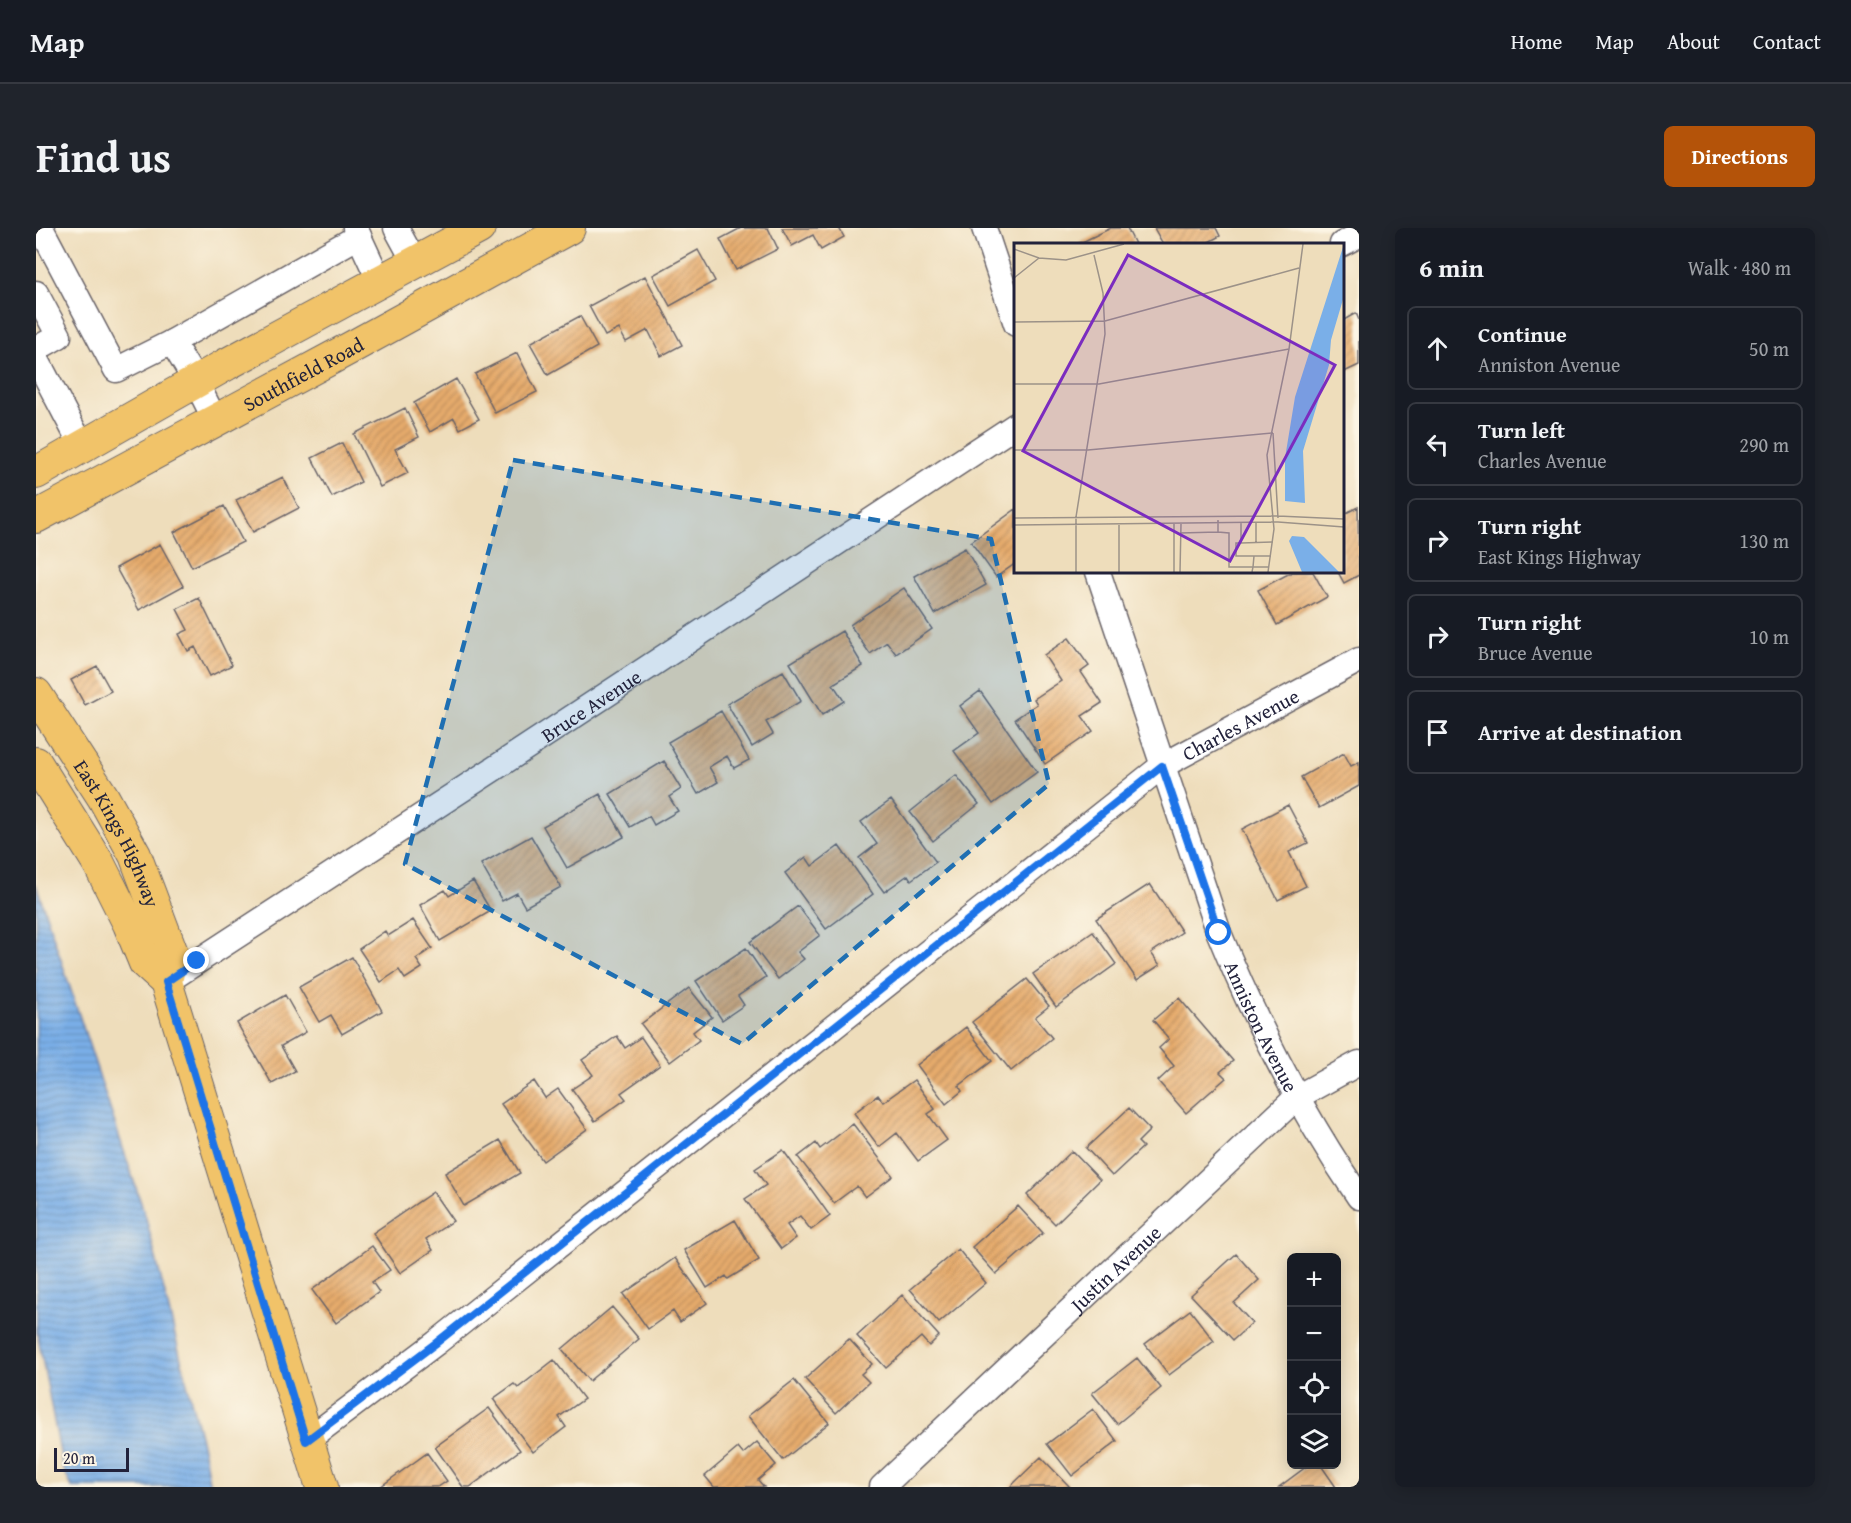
<!DOCTYPE html>
<meta charset="utf-8">
<style>
body{margin:0;font-family:"Gentium Book Plus",serif;background:#20242c;color:#f1f3f6}
.controls{position:absolute;right:18px;bottom:18px;display:grid;overflow:hidden;border-radius:9px;box-shadow:0 3px 15px #0003}
.controls button{width:54px;height:54px;display:grid;place-items:center;padding:0;border:0;border-bottom:2px solid #363941;background:#171b24;color:#f1f3f6;font:30px sans-serif}
.scale{position:absolute;left:18px;bottom:15px;width:75px;box-sizing:border-box;padding-left:6px;border:3px solid #22223b;border-top:0;font-size:16px;line-height:21px;white-space:nowrap;color:#22223b;-webkit-text-stroke:4px #fcf5e5;paint-order:stroke}
.stop{position:absolute;width:18px;height:18px;margin:-14px;border:4px solid #1a73e8;border-radius:50%;background:#fff}
.stop.end{background:#1a73e8;border-color:#fff;box-shadow:0 2px 6px #0008}
.list{margin:0;padding:0;list-style:none}
h2{display:flex;justify-content:space-between;align-items:center;height:78px;margin:0;padding:0 24px;font-size:26px}
h2 small{font-size:20px;font-weight:400;color:#9ea1a6}
.list li{display:grid;grid-template-columns:39px 1fr auto;gap:18px;align-items:center;box-sizing:border-box;height:84px;margin:0 12px 12px;padding:0 12px;border:2px solid #363941;border-radius:9px}
.list b{display:block;font-size:22px;white-space:nowrap}
.list p{margin:0;font-size:20px;white-space:nowrap;color:#9ea1a6}
.list em{font-size:20px;font-style:normal;color:#9ea1a6}
.icon{flex:none;width:33px;height:33px;fill:none;stroke:currentColor;stroke-width:2;stroke-linecap:round;stroke-linejoin:round}
.map{position:relative;flex:none;width:1323px;height:1259px;overflow:hidden;border-radius:9px}
header{display:flex;align-items:center;gap:36px;box-sizing:border-box;height:84px;padding:0 30px;background:#171b24;border-bottom:2px solid #363941}
header strong{font-size:28px}
nav{display:flex;gap:33px;margin-inline-start:auto;font-size:21px}
.intro{display:flex;align-items:center;justify-content:space-between;box-sizing:border-box;height:144px;padding:0 36px}
h1{margin:0;font-size:42px}
.button{padding:15px 27px;border-radius:9px;background:#b45309;color:#fff;font-size:21px;font-weight:700}
main{display:flex;gap:36px;padding:0 36px}
aside{flex:1;background:#171b24;border-radius:9px;box-shadow:0 3px 15px #0003}
.map>svg:first-child{display:block}
.water{fill:url(#water-rules);stroke:#4e6892;stroke-width:1.5}
.building{fill:url(#building-hatch)}
.lines{fill:none;stroke-linecap:round;stroke-linejoin:round}
.minor-casing{stroke:#696368;stroke-width:27}
.major-casing{stroke:#696368;stroke-width:34}
.minor{stroke:#fff;stroke-width:24}
.major{stroke:#f1c369;stroke-width:32}
.route{stroke:#1a73e8;stroke-width:8}
.marked{fill:#1f6fb2;fill-opacity:0.2;stroke:#1f6fb2;stroke-width:4.5;stroke-dasharray:12 8;stroke-linejoin:round}
.labels{text-anchor:middle;dominant-baseline:central;stroke-width:4.5;stroke-linejoin:round;paint-order:stroke}
.street-label{font-size:20px;fill:#22223b;stroke:#fcf5e5}
.inset-road{fill:none;stroke:#9c9288;stroke-width:1.5}
.view{fill:#7b2cbf;fill-opacity:0.15;stroke:#7b2cbf;stroke-width:3}
.inset-edge{fill:none;stroke:#22223b;stroke-width:3}
</style>
<header>
<strong>Map</strong>
<nav><a>Home</a><a>Map</a><a>About</a><a>Contact</a></nav>
</header>
<div class="intro"><h1>Find us</h1><a class="button">Directions</a></div>
<main>
<div class="map">
<svg width="1323" height="1259" viewBox="0 0 1323 1259">
<defs>
<pattern id="water-rules" width="6" height="5" patternUnits="userSpaceOnUse" patternTransform="scale(1.5)"><rect width="6" height="5" fill="#7aafe8"/><path d="M0 2.5h6" fill="none" stroke="#648ebd"/></pattern>
<pattern id="building-hatch" width="6" height="6" patternUnits="userSpaceOnUse" patternTransform="scale(1.5)"><rect width="6" height="6" fill="#e6ab6c"/><path d="M-1 1l2-2M0 6l6-6M5 7l2-2" fill="none" stroke="#ba8b5a"/></pattern>
</defs>
<rect width="100%" height="100%" fill="#fcf5e5"/>
<filter id="ink" filterUnits="userSpaceOnUse"><feTurbulence type="fractalNoise" baseFrequency=".0167" numOctaves="2"/><feDisplacementMap in="SourceGraphic" scale="12" xChannelSelector="R" yChannelSelector="G"/><feConvolveMatrix kernelMatrix="1 2 1 2 8 2 1 2 1" color-interpolation-filters="sRGB"/></filter>
<filter id="wash" filterUnits="userSpaceOnUse"><feTurbulence type="fractalNoise" baseFrequency=".008" numOctaves="4" result="noise"/><feDisplacementMap in="SourceGraphic" scale="24" xChannelSelector="R" yChannelSelector="G"/><feGaussianBlur stdDeviation="1.35" result="paint"/><feColorMatrix in="noise" values="0 0 0 0 0 0 0 0 0 0 0 0 0 0 0 0 0 1.4 0 .05"/><feComposite in="paint" operator="in"/></filter>
<g filter="url(#wash)">
<rect width="100%" height="100%" fill="#edb"/>
<path class="water" d="M0,656L110,990L168,1224L174,1259H36L27,1240L1,1104Z"/>
<g id="blocks">
<path class="building" d="M705,0H732L742,21L700,42L684,11Z
M746,0H803L808,9L785,22L777,7L756,18Z
M1075,0H1091L1099,16H1042Z
M1118,0H1180L1184,8L1169,16H1127Z
M662,22L679,53L634,78L617,47Z
M609,48L646,117L625,128L612,102L590,114L583,101L569,108L553,78Z
M1320,85L1323,92V137L1306,145V93Z
M544,88L561,119L512,147L494,115Z
M481,125L501,164L459,185L439,146Z
M420,151L443,191L424,201L418,190L394,204L378,175Z
M369,180L383,209L359,221L372,245L344,259L318,206Z
M306,215L325,254L296,269L276,230Z
M247,249L263,280L217,304L200,272Z
M188,278L207,314L156,339L138,304Z
M1322,279L1323,347L1308,355L1302,344H1306V287Z
M980,281V335L960,349L935,314Z
M124,316L147,358L103,382L80,340Z
M929,320L950,357L899,386L878,348Z
M1256,344H1277L1291,369L1241,397L1222,362Z
M868,360L896,401L860,426L851,414L834,426L814,397Z
M163,370L196,437L174,448L159,419L152,423L143,406L152,402L141,381Z
M806,403L827,438L797,456L808,473L786,487L754,435Z
M1033,410L1053,438L1045,444L1066,475L1046,488L1057,503L1009,536L979,491L1001,476L998,471L1025,453L1008,427Z
M61,438L75,463L49,477L35,452Z
M747,443L765,473L730,494L737,506L716,519L691,476Z
M944,463L1001,544L957,576L918,523L943,505L924,478Z
M685,483L713,532L698,540L691,528L673,539L682,554L662,566L632,514Z
M1308,525L1315,538L1323,534V558L1283,580L1265,549Z
M628,533L645,561L633,569L642,583L618,597L613,588L594,599L574,566Z
M920,547L943,576L897,613L874,584Z
M564,566L588,609L531,640L507,598Z
M855,572L900,634L875,652L872,647L848,664L823,630L841,616L825,594Z
M1252,577L1272,615L1253,624L1270,658L1242,672L1206,601Z
M495,608L525,659L489,679L481,665L466,673L445,636Z
M803,618L837,666L790,701L749,645L770,629L776,638Z
M437,653L455,683L404,713L384,677L409,662L413,668Z
M1114,656L1146,704L1115,725L1124,737L1101,752L1060,691Z
M762,678L784,707L762,724L768,731L742,751L714,714Z
M377,692L396,720L380,731L386,740L369,751L363,742L345,754L323,721L349,703L352,708Z
M1057,704L1080,736L1020,779L997,746Z
M710,720L730,749L702,768L708,777L686,792L660,753Z
M316,729L346,783L306,806L295,787L283,794L263,759Z
M991,751L1013,778L999,789L1016,810L975,843L936,794Z
M653,760L676,789L657,804L663,812L634,834L605,796Z
M249,767L270,804L245,818L259,843L236,856L201,795Z
M1143,770L1197,833L1184,844L1190,850L1150,885L1122,853L1138,838L1123,820L1133,811L1117,792Z
M930,799L956,833L923,858L926,863L910,876L881,837Z
M581,808L589,820L605,809L624,837L585,865L590,871L559,893L536,861L557,847L546,832Z
M878,852L899,881L892,886L911,912L882,933L861,905L843,919L818,885L842,867L847,874Z
M498,853L509,870L522,861L551,901L507,933L465,876Z
M1093,880L1114,902L1102,914L1107,919L1076,948L1050,920Z
M817,896L857,948L829,969L821,958L798,975L762,929L780,915L784,921Z
M464,912L484,945L428,978L409,945Z
M747,922L794,988L775,1002L764,988L751,997L760,1010L745,1021L709,971L730,957L719,941Z
M1036,923L1064,952L1019,996L991,967Z
M397,964L417,993L390,1011L397,1022L364,1045L337,1005Z
M982,978L1007,1005L960,1046L936,1019Z
M699,992L723,1032L692,1051L690,1048L671,1060L648,1022Z
M336,1018L354,1042L336,1054L343,1064L300,1095L276,1062Z
M922,1021L950,1055L903,1095L874,1061Z
M1200,1026L1223,1052L1198,1075L1216,1095L1197,1112L1155,1067Z
M639,1030L671,1075L644,1094L637,1083L612,1101L587,1066Z
M866,1067L903,1108L893,1118L885,1109L850,1140L821,1108Z
M576,1079L603,1111L553,1153L526,1121Z
M1154,1082L1178,1113L1133,1147L1109,1116Z
M813,1111L836,1136L825,1146L833,1154L800,1185L769,1151Z
M1101,1130L1125,1160L1081,1196L1056,1165Z
M518,1132L548,1171L523,1189L530,1199L497,1224L457,1171L478,1156L482,1160Z
M758,1152L793,1195L747,1232L712,1188Z
M453,1180L484,1222L434,1259H427L399,1219Z
M1057,1181L1081,1213L1036,1248L1011,1216Z
M721,1214L740,1237L722,1252L728,1259H678L669,1248L702,1220L707,1226Z
M391,1225L411,1253L402,1259H344Z
M1005,1229L1034,1259H974Z
M1274,1236H1284L1300,1259H1243Z"/>
</g>
</g>
<g filter="url(#ink)">
<use href="#blocks" fill-opacity="0" stroke="#696368" stroke-width="1.5"/>
<g class="lines">
<g class="minor-casing">
<g id="minor">
<path d="M5,0L80,142L136,114L160,154L179,192"/>
<path d="M319,0L344,54"/>
<path d="M360,0L379,35"/>
<path d="M948,0L980,96"/>
<path d="M1306,16L1323,7"/>
<path d="M0,65L23,108L0,121"/>
<path d="M136,114L323,8"/>
<path d="M0,130L46,218"/>
<path id="s1" d="M1062,344L1183,705C1221,798 1266,886 1323,969"/>
<path id="s2" d="M130,754L456,542L980,197"/>
<path id="s3" d="M270,1213L400,1115L1126,538L1323,432"/>
<path id="s4" d="M846,1259L1261,869L1323,835"/>
</g>
</g>
<g class="major-casing">
<g id="major">
<path d="M0,245L191,136L443,0"/>
<path id="s5" d="M0,289L318,118L533,0"/>
<path id="s6" d="M0,466L67,569L99,627L136,725L130,754L286,1259"/>
<path d="M0,535L63,636L93,696L109,735L130,754"/>
</g>
</g>
<use href="#minor" class="minor"/>
<use href="#major" class="major"/>
</g>
</g>
<g class="lines" filter="url(#ink)">
<path class="route" d="M161,733L130,754L270,1213L400,1115L1126,538L1183,705"/>
</g>
<path class="marked" d="M477,232L955,311L1013,556L706,816L369,636Z"/>
<g class="labels">
<g class="street-label">
<text stroke="none"><textPath href="#s5" startOffset="303">Southfield Road</textPath></text>
<text stroke="none"><textPath href="#s2" startOffset="507">Bruce Avenue</textPath></text>
<text stroke="none"><textPath href="#s3" startOffset="1179">Charles Avenue</textPath></text>
<text stroke="none"><textPath href="#s6" startOffset="162">East Kings Highway</textPath></text>
<text stroke="none"><textPath href="#s1" startOffset="483">Anniston Avenue</textPath></text>
<text stroke="none"><textPath href="#s4" startOffset="320">Justin Avenue</textPath></text>
</g>
</g>
<g transform="translate(978 15)">
<rect width="330" height="330" fill="#edb"/>
<path d="M330,1V53L317,97L315,122L289,208L291,260L271,258V215L281,154ZM278,293L290,294L325,329H288L275,298Z" fill="#7aafe8"/>
<path class="inset-road" d="M0,6L25,15L52,17L110,1M0,35L25,15M0,79L91,78L285,25M0,141H85L275,106M259,190L264,275M0,207H74L259,190M264,273L330,276M0,275L264,273M204,277V289L215,290V324H239L238,329M264,279L330,284M227,280V300H222V313H257M160,281V329M0,282L264,279M105,282V329M166,290L204,289M242,299V280M227,300L259,299M240,313L239,324H255M62,329V274L91,91L89,50L80,12M166,329L167,281M254,329L260,286L253,212L275,106L289,1"/>
<path class="view" d="M114,12L321,122L216,318L9,208Z"/>
<rect width="330" height="330" class="inset-edge"/>
</g>
</svg>
<div class="controls">
<button>+</button>
<button>−</button>
<button><svg class="icon" aria-label="locate" viewBox="0 0 24 24"><circle cx="12" cy="12" r="6"/><path d="M12 2v4M12 18v4M2 12h4M18 12h4"/></svg></button>
<button><svg class="icon" aria-label="layers" viewBox="0 0 24 24"><path d="M12 4l9 5-9 5-9-5zM3 14l9 5 9-5"/></svg></button>
</div>
<div class="scale">20 m</div>
<div class="stop" style="left:1183px;top:705px"></div>
<div class="stop end" style="left:161px;top:733px"></div>
</div>
<aside>
<h2>6 min<small>Walk · 480 m</small></h2>
<ul class="list">
<li><svg class="icon" aria-label="ahead" viewBox="0 0 24 24"><path d="M12 20V5M6 11l6-6 6 6"/></svg><div><b>Continue</b><p>Anniston Avenue</p></div><em>50 m</em></li>
<li><svg class="icon" aria-label="left" viewBox="0 0 24 24"><path d="M17 20v-9H6M10 6l-5 5 5 5"/></svg><div><b>Turn left</b><p>Charles Avenue</p></div><em>290 m</em></li>
<li><svg class="icon" aria-label="right" viewBox="0 0 24 24"><path d="M7 20v-9h11M14 6l5 5-5 5"/></svg><div><b>Turn right</b><p>East Kings Highway</p></div><em>130 m</em></li>
<li><svg class="icon" aria-label="right" viewBox="0 0 24 24"><path d="M7 20v-9h11M14 6l5 5-5 5"/></svg><div><b>Turn right</b><p>Bruce Avenue</p></div><em>10 m</em></li>
<li><svg class="icon" aria-label="arrive" viewBox="0 0 24 24"><path d="M6 21V4h12l-3 4 3 4H6"/></svg><div><b>Arrive at destination</b></div></li>
</ul>
</aside>
</main>
